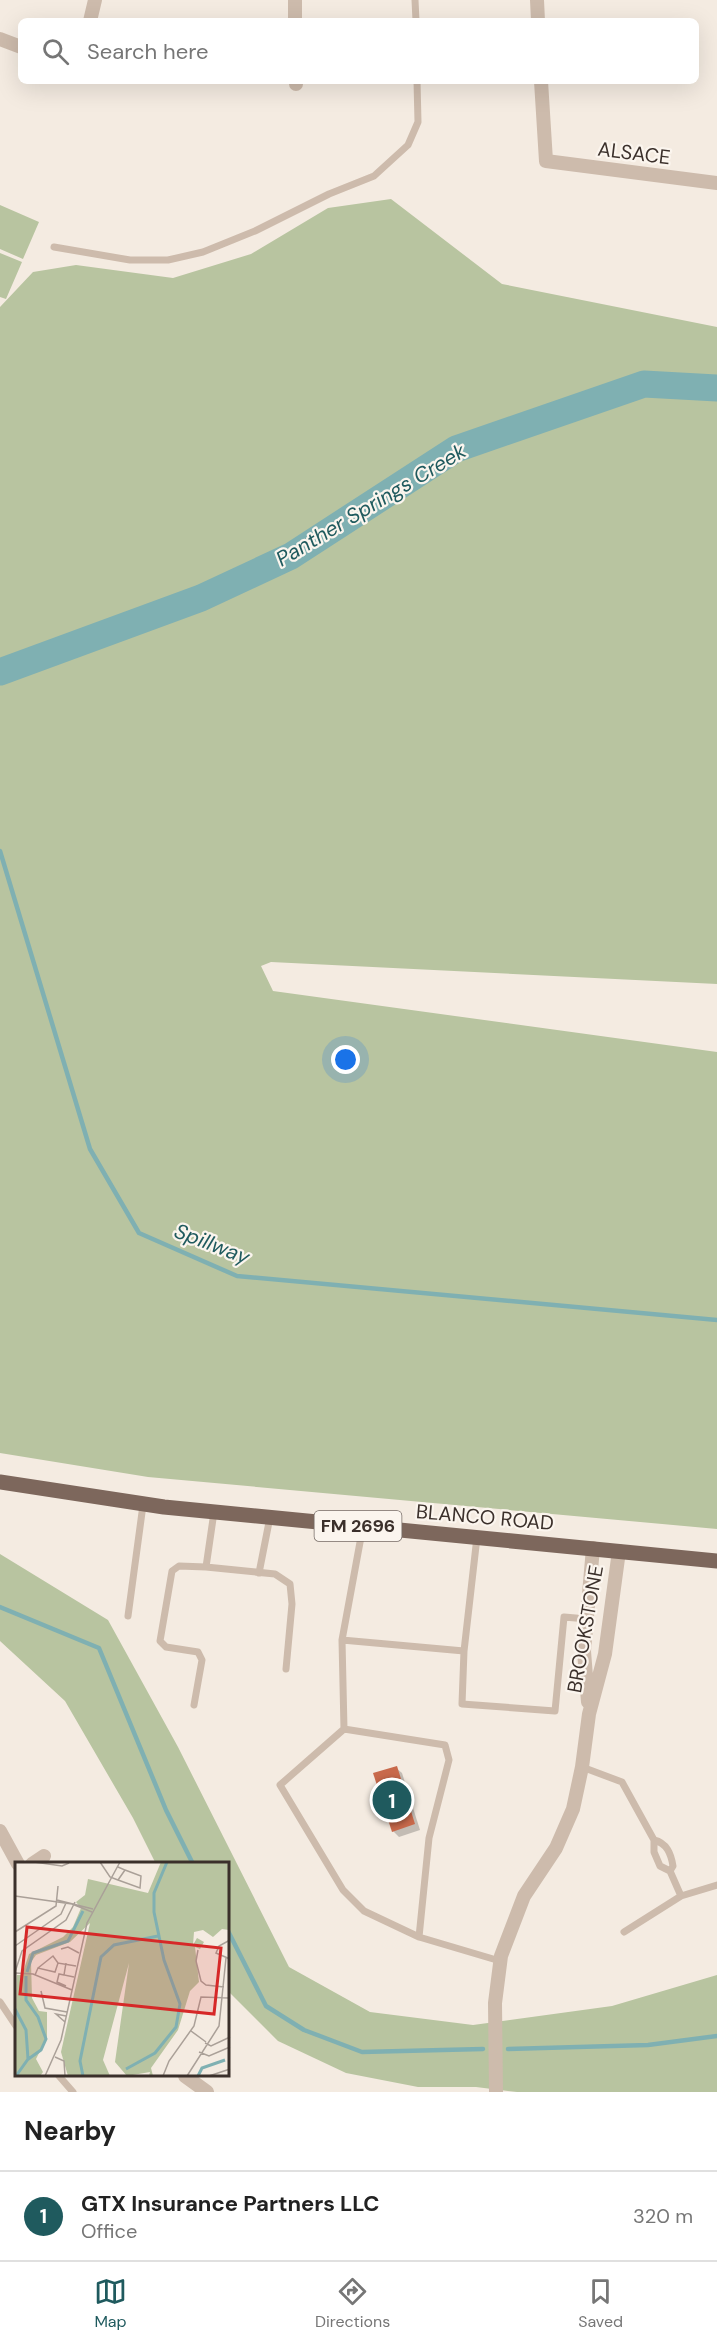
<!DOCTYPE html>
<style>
body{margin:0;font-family:"DM Sans",sans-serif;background:#f2f2f2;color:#222}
.you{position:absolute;left:346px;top:1060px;width:21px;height:21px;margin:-15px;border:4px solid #fff;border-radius:50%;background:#1a73e8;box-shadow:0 0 0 9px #1a73e833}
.badge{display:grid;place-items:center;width:39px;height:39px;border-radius:50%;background:#1f5a5e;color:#fff;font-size:20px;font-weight:700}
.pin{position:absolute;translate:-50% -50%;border:3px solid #fff;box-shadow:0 2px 6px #0006}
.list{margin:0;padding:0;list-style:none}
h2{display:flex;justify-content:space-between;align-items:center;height:78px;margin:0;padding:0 24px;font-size:26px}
h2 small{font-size:20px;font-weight:400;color:#767676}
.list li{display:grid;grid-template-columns:39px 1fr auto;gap:18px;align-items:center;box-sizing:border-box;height:90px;padding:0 24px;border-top:2px solid #e0e0e0}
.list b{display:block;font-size:22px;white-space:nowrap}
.list p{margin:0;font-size:20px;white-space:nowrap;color:#767676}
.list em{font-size:20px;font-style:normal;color:#767676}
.icon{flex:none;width:33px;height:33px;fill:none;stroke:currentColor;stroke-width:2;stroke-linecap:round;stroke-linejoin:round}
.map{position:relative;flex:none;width:717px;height:2092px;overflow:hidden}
.search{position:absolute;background:#fff;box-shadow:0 6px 24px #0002;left:18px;right:18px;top:18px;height:66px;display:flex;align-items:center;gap:15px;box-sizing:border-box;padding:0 21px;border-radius:9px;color:#767676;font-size:22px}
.sheet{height:168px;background:#fff}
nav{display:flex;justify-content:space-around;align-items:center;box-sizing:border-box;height:84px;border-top:2px solid #e0e0e0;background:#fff;font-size:16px;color:#767676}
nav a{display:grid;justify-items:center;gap:3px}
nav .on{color:#1f5a5e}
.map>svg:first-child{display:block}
.green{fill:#b8c4a0}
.shadow{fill:#0003}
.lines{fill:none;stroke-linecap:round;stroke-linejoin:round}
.stream{stroke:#7fb0b2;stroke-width:4.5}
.river{stroke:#7fb0b2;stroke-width:27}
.building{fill:#c8694b}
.lane{stroke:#cdbbac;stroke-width:7}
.street{stroke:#cdbbac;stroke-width:14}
.primary{stroke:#7d675c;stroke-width:15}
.labels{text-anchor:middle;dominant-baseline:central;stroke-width:4.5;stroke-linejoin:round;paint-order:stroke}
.shield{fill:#fbf5ee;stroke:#756b66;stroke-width:1.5}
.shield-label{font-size:18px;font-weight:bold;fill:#3b302b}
.street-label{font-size:20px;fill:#3b302b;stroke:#fbf5ee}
.water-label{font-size:21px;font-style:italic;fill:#1f5a5e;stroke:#fbf5ee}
.inset-river{fill:none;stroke:#7fb0b2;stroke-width:3}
.inset-road{fill:none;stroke:#aaa098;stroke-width:1.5}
.view{fill:#d62828;fill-opacity:0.15;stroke:#d62828;stroke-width:3}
.inset-edge{fill:none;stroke:#3b302b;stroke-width:3}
</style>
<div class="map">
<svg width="717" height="2092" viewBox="0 0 717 2092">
<rect width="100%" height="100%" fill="#f4ebe1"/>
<path class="green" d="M391,199L502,284L717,327V984L271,962L261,966L273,991L717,1052V1529L148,1477L0,1453V307L33,272L76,265L173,278L251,254L328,208Z
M0,205L39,222L23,259L0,249Z
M0,253L22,262L6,299L0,297Z
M0,1554L108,1620L178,1747L289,1967L370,2012L473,2025L612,2006L717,1975V2092H517L476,2087H418L346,2073L278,2041L228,1991V1864H156L133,1818L65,1701L0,1641Z"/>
<path class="shadow" d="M396,1768L402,1773L420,1830L399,1837L393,1831Z"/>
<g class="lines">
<path class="stream" d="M0,851L90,1149L139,1233L237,1276L717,1320
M0,1607L99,1648L166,1810L193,1864
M228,1931L266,2006L304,2030L362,2052L483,2049
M508,2049L648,2045L717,2036"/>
<path class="river" d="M0,672L201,598L291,556L456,449L644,384L717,388"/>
</g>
<path class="building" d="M397,1766L415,1824L392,1832L373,1773Z"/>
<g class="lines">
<path class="lane" d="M415,0L416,21
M54,247L130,260H168L203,252L255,231L329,194L374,176L408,145L418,122L417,81
M363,1526L342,1640L344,1729L445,1745L449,1760L429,1838L419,1937L500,1961
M206,1567L275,1574L290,1584L292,1604L286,1669
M259,1573L270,1517
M128,1616L143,1505
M342,1640L464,1651L477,1537
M464,1651L462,1704L555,1711L564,1617L587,1619
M194,1705L202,1660L198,1652L166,1647L160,1641L172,1571L179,1566L206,1567L214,1512
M344,1729L280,1785L343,1890L364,1911L419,1937
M582,1767L622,1782L654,1840V1852L660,1866L670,1871L681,1896L717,1885
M654,1840C667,1843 671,1854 673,1866L670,1871
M624,1932L681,1896
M0,2002L16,2026
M59,2076L73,2092"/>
<path class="street" d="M295,0V21
M537,0L538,21
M90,21L95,0
M0,39L21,47
M296,81V84
M541,81L546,161L717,183
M588,1702L584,1651L593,1548
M0,1831L18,1864
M32,1864L44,1856
M185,2076L207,2092
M496,2092L495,2003L501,1956L524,1896L556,1848L573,1809L582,1767L589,1714L605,1654L619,1551"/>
<path class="primary" d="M0,1482L164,1507L717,1561"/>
</g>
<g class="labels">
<rect class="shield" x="314.5" y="1511" width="87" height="30" rx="4.5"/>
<g class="shield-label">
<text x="358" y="1526">FM 2696</text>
</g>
<g class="street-label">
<text transform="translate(634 153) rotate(7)">ALSACE</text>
<text transform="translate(485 1517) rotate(5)">BLANCO ROAD</text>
<text transform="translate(585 1629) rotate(-80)">BROOKSTONE</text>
</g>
<g class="water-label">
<text transform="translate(371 505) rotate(-31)">Panther Springs Creek</text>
<text transform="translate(212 1244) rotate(21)">Spillway</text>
</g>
</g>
<g transform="translate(15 1862)">
<rect width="214" height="214" fill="#f4ebe1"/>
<path d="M146,0H214V68L207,67L198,75L188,68L179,70L178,83L182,76L189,80L185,87L180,85L184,120L175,129L163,168L136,206L138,214H134L135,210L112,214L100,200L114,101L88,198L95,214H53L46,190L75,61L55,80L21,93L16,100L17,136L24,149L32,150V175L21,197L28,210L25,214H0L2,113H7L14,92L48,75L58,65L66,46L61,40L70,33L73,17L133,31Z" fill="#b8c4a0"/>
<path class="inset-river" d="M12,110L18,91L53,79L68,49M11,114V138L23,155L31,177L26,188L12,198M0,147L11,168L13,197L1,214M111,207L140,191L161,165L165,142L149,98L139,50V31L152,0M68,214L65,199L86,95L99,83L143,74M183,214L187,206L210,198"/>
<path class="inset-road" d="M19,0L47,4L54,1M85,0L95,15L103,18L110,8L103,5M103,18L125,26L126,14L110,8M0,34L57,42L77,50M42,38L78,47M0,70L41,44L43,24M215,78L204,84L201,91L215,97M0,84L46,52L51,41M46,87L53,85L64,91M183,88L181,99L186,119L191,123L209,125M51,101L49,113L59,115M23,106L38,94L43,101M0,110L7,89L51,58L60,40M0,111L18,112L57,128M20,113L23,106L40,110L43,101L61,104M49,113L44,112L42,120L51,124M26,129L30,146L52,150M50,160L41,152L51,154M176,169L191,180M190,181L196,184L215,175M184,190L194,194L215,185M40,195L49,199L50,214M30,214L46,178L72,61L105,0M148,214L154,199L179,164L186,135L215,136M172,214L204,164L211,96M194,214L215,207"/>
<path class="view" d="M12,65L206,86L199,152L5,132Z"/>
<rect width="214" height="214" class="inset-edge"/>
</g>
</svg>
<div class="you"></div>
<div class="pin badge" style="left:392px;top:1800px">1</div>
<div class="search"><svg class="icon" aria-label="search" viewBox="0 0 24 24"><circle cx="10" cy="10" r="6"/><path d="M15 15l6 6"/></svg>Search here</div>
</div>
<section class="sheet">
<h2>Nearby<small></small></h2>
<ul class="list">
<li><span class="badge">1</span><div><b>GTX Insurance Partners LLC</b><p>Office</p></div><em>320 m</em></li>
</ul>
</section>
<nav>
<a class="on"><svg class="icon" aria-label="map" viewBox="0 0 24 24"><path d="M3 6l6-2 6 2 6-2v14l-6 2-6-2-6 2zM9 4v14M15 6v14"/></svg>Map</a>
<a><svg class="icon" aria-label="directions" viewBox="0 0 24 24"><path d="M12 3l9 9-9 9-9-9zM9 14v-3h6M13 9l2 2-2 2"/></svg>Directions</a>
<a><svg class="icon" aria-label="saved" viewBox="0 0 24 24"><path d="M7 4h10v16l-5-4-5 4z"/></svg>Saved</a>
</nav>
